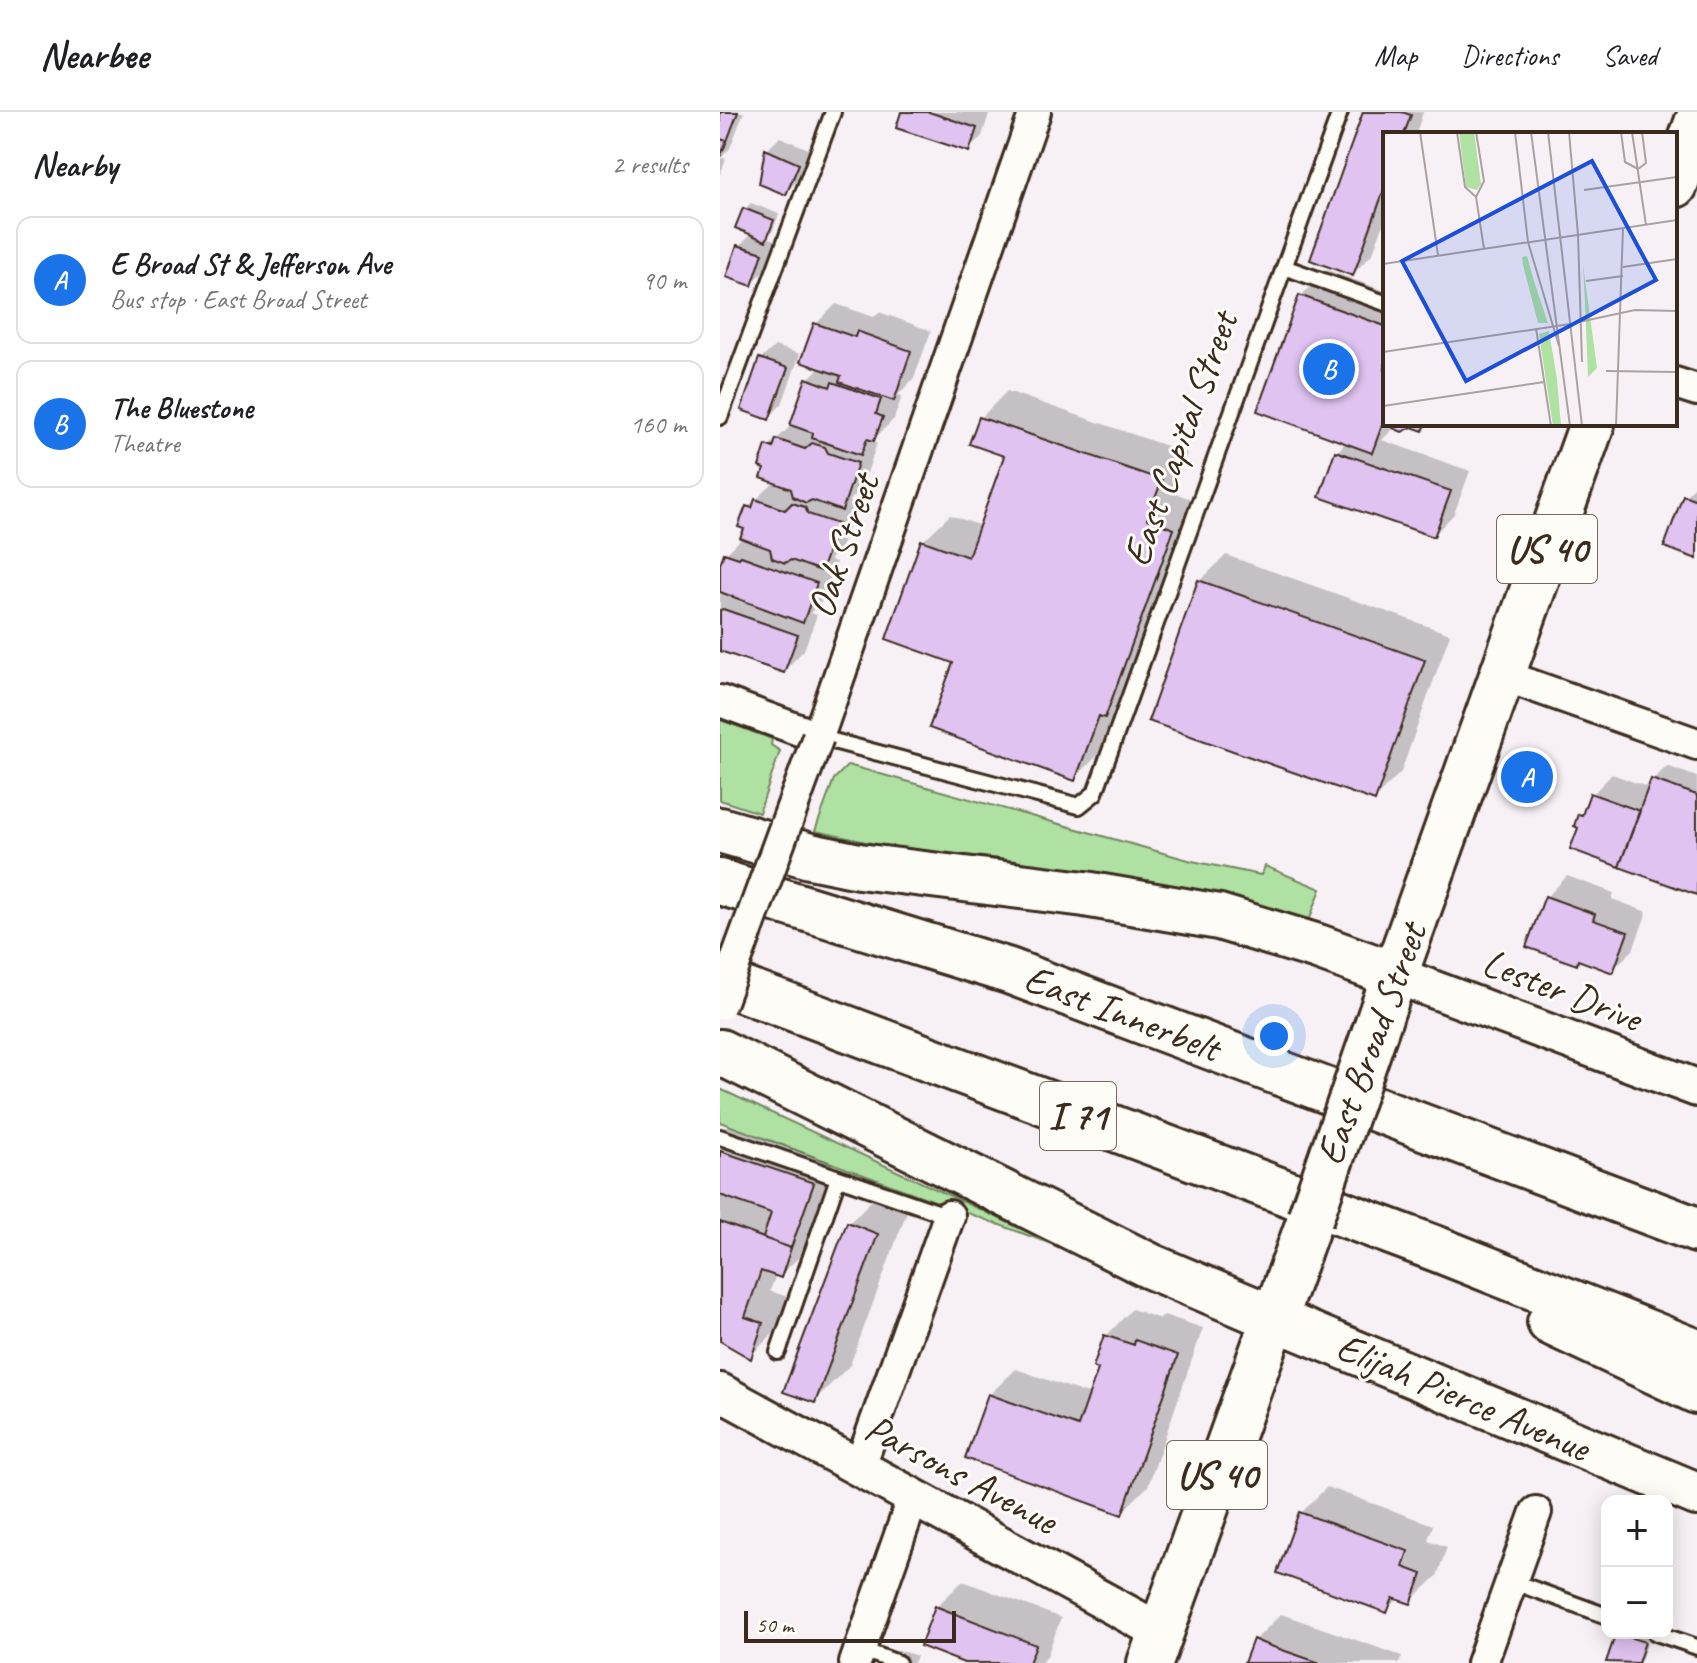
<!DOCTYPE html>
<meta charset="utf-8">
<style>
body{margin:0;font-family:Caveat,sans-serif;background:#f6f6f6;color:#202124}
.controls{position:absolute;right:24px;bottom:24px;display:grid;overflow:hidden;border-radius:16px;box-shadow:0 4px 20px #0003}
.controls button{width:72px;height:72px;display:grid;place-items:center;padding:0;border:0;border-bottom:2px solid #e0e0e0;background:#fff;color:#202124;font:40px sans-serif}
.scale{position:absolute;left:24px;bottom:20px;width:212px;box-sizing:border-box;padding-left:8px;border:4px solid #3b2a1e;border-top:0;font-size:22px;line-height:28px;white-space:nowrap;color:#3b2a1e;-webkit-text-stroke:6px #fdfcf7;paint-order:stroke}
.you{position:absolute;left:554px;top:924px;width:28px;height:28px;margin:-20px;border:6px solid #fff;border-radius:50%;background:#1a73e8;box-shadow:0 0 0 12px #1a73e833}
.badge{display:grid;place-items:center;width:52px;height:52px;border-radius:50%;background:#1a73e8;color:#fff;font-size:26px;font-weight:700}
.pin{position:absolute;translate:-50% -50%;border:4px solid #fff;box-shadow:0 2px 8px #0006}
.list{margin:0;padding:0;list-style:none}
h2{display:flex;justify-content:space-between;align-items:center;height:104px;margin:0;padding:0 32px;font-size:34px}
h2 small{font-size:26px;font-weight:400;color:#757577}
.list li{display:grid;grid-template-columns:52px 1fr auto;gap:24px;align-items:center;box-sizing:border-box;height:128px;margin:0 16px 16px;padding:0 16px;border:2px solid #e0e0e0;border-radius:16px}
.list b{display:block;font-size:30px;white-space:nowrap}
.list p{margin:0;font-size:26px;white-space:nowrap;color:#757577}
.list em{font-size:26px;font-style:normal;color:#757577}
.map{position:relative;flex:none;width:977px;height:1551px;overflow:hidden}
header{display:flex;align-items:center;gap:48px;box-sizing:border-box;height:112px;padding:0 40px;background:#fff;border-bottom:2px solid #e0e0e0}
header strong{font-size:38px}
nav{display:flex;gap:44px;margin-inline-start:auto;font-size:28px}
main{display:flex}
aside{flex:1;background:#fff}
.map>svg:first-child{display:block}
.green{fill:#aee1a2;stroke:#748660;stroke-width:2}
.shadow{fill:#0003}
.building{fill:#e0c3f1;stroke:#3b2a1e;stroke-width:2}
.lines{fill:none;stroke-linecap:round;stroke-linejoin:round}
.service-casing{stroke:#3b2a1e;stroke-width:20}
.minor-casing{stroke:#3b2a1e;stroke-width:36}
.tertiary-casing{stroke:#3b2a1e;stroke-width:42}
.secondary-casing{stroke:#3b2a1e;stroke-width:48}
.primary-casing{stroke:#3b2a1e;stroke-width:50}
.motorway-casing{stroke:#3b2a1e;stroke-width:50}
.service{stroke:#fdfcf7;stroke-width:14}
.minor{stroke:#fdfcf7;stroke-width:30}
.tertiary{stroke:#fdfcf7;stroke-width:36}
.secondary{stroke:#fdfcf7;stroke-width:42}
.primary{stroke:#fdfcf7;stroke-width:44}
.motorway{stroke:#fdfcf7;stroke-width:44}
.minor-bridge-casing{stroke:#3b2a1e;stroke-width:36;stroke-linecap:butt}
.primary-bridge-casing{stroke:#3b2a1e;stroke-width:50;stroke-linecap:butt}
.minor-bridge{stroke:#fdfcf7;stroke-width:30}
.primary-bridge{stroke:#fdfcf7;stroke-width:44}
.labels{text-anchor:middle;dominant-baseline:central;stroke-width:6;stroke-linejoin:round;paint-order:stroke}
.shield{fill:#fdfcf7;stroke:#75695f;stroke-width:2}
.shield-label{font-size:38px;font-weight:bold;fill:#3b2a1e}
.street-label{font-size:40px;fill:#3b2a1e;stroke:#fdfcf7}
.inset-road{fill:none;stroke:#aca1a0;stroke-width:2}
.view{fill:#1d4ed8;fill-opacity:0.15;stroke:#1d4ed8;stroke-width:4}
.inset-edge{fill:none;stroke:#3b2a1e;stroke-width:4}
</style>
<header>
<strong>Nearbee</strong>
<nav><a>Map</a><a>Directions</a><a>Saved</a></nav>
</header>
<main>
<aside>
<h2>Nearby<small>2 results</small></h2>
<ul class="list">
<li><span class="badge">A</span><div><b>E Broad St &amp; Jefferson Ave</b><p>Bus stop · East Broad Street</p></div><em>90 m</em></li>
<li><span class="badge">B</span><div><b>The Bluestone</b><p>Theatre</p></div><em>160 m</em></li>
</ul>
</aside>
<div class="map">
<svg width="977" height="1551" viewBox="0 0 977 1551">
<rect width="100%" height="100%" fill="#f7f1f6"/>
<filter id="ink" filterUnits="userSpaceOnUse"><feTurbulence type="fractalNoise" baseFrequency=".0125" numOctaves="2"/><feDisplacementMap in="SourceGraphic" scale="16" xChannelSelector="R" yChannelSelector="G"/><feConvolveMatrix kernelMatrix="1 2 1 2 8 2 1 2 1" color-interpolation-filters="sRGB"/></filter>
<g filter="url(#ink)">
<path class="green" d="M0,608L52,627L51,633L60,639L39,701L0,688Z
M128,653L472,749L541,763L545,754L601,777L588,811L212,744L95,719L114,667Z
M0,977L345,1137L0,1010Z"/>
<path class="shadow" d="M0,0H24L10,36L1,46L6,47L0,63Z
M183,0H262L269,2L262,24L248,38Z
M645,0H703L696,22H665V108L653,141L633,162Z
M60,25L91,38L79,67L65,81L47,38Z
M31,91L59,102L52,120L47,125L55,128L45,158L31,172L19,134L32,121L25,97Z
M607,158L665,179V312H708L703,317L692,313L675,315L662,328L750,359L734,402L714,423L617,340L627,329L581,184Z
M116,192L154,205L159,200L211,219L194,266L178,283L182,284L174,307L152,329L157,331L142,376L129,389L137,392L121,436L109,448L116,450L103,488L90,501L97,503L84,538L64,559L0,535V483L4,479L0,477V458L6,442L23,425L28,395L56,369L48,335L72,313L88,267L100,255L96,212Z
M55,234L80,242L62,292L48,306L41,247Z
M287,279L467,341L452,380L479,390L411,578L399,589L381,640L355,666L235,550L203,429L230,403L261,414L287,343L261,306Z
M977,372V445L965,384Z
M506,443L730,522L681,660L654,687L480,469Z
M947,654L977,665V781L860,714V703L866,697L872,683L892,662L930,676L933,668Z
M847,764L894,781L892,787L927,800L913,838L892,858L860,847L856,851L827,785Z
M8,1014L113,1051L93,1108L96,1109L87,1137L60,1164L56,1162L50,1179L68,1185L57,1218L30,1244L0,1227V1022Z
M165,1075L192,1086L130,1253L94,1289L128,1112Z
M412,1197L440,1207L444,1203L483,1216L428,1374L402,1400L269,1283L296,1257L371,1283L381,1256L386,1224Z
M607,1375L713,1413L708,1428L727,1435L717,1464L690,1490L679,1486L667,1498L580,1402Z
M243,1469L341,1506L327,1544L320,1551H250L216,1495Z
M561,1502L682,1544L679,1551H524L534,1529Z
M899,1521H922L930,1524L920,1551L889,1549Z
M179,1538L197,1544L194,1551H166Z"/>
<path class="building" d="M0,0H18L7,29L0,27Z
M181,0H209L257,16L249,40L176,16Z
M643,0H682L691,3L684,22H665V75L633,164L590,148Z
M0,27L7,29L0,45Z
M45,37L79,52L66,83L39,72Z
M23,96L54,108L46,129L15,116Z
M17,133L43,141L32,174L6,165Z
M579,183L665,214V305L652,341L537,299Z
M94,211L135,225L137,219L191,239L174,289L119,270L121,264L80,250Z
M39,246L68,256L49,308L21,298Z
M86,266L110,275L112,270L161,287L156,302L163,305L154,329L147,327L141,343L92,326L93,321L70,313Z
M259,305L442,368L427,407L454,417L385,606L379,604L355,669L209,616L233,551L166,527L201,428L248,445L284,344L249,332Z
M672,312H706L703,319L692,315L682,320L673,316Z
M56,327L85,337L92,331L105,335L108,341L138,351L122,399L92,388L86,391L73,385L71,377L41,366L44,357L39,355L46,333L53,336Z
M615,339L731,379L714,425L599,385Z
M963,383L977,388V447L944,435Z
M35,387L65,398L72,391L85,395L88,402L118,412L101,459L71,448L65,451L52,446L50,437L20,426L24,417L18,415L26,394L32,396Z
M4,441L19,446L21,444L97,471L83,511L0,480V452Z
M478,468L705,548L655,689L428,609Z
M3,497L78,523L64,561L0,539V498Z
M931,667L977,683V783L899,755Z
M870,681L920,699L899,755L850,737L858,716L854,714L858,702L862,703Z
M825,784L875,802L873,808L908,820L893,861L858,848L857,853L806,835Z
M0,1039L94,1071L71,1136L43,1126L51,1101L0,1083Z
M0,1110L71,1136L61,1166L41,1159L25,1205L43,1211L31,1247L0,1229Z
M127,1110L158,1122L95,1291L63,1280Z
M384,1223L414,1233L415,1228L458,1243L402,1403L245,1346L268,1282L358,1314L378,1257L373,1255Z
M579,1400L688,1439L683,1455L702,1462L691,1492L673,1486L667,1501L557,1461Z
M215,1494L316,1533L309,1551H244L200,1534Z
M896,1521L925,1530L918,1551L886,1550Z
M533,1527L542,1531L600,1551H524Z"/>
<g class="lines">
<g class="service-casing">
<path id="service" d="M564,155L665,191
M0,305L113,0
M98,625L359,694L375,681L620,0
M0,1025L229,1104
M58,1240L118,1066
M791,1469L887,1504
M936,1521L977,1535
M140,1537L178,1551"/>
</g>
<g class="minor-casing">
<path id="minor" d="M955,271L977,278
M782,563L977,632
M0,589L98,625L315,0
M139,1357L229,1104
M135,1551L193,1386
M762,1551L816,1400"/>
</g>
<g class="tertiary-casing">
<path id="tertiary" d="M675,863L977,976
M0,1280L441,1520"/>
</g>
<g class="secondary-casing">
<path id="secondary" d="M553,1206L977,1382"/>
</g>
<g class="primary-casing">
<path id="primary" d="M955,73L977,11
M662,899L872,312
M430,1551L590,1107"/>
</g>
<g class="motorway-casing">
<path id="motorway" d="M0,718L90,744L139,754L365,782L499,805L598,835L675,863
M0,770L289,859L977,1118
M0,869L717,1137L977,1240
M0,940L430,1154L553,1206
M830,1210L977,1279"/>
</g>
<use href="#service" class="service"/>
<use href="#minor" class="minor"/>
<use href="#tertiary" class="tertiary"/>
<use href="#secondary" class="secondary"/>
<use href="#primary" class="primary"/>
<use href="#motorway" class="motorway"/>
<g class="minor-bridge-casing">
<path id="minor-bridge" d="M0,892L98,625"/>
</g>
<g class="primary-bridge-casing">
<path id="primary-bridge" d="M590,1107L661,902"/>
</g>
<use href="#minor-bridge" class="minor-bridge"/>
<use href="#primary-bridge" class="primary-bridge"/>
</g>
</g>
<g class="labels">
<g class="shield">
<rect x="777" y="403" width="100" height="68" rx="6"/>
<rect x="320" y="970" width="76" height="68" rx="6"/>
<rect x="447" y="1329" width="100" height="68" rx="6"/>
</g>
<g class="shield-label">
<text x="827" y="437">US 40</text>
<text x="358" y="1004">I 71</text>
<text x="497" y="1363">US 40</text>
</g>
<g class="street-label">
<text transform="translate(460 327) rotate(-70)">East Capital Street</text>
<text transform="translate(123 434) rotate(-71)">Oak Street</text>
<text transform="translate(842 878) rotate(21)">Lester Drive</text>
<text transform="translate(402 901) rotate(21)">East Innerbelt</text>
<text transform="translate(651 932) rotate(-70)">East Broad Street</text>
<text transform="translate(743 1285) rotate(23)">Elijah Pierce Avenue</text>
<text transform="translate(241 1362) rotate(28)">Parsons Avenue</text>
</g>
</g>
<g transform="translate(663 20)">
<rect width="294" height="294" fill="#f7f1f6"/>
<path d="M76,0H91L98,52L94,58L83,55ZM144,124L151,149L165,191H155L140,133L139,125ZM200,133L214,236L205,245L202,171ZM166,199L174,247L178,294H170L156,202Z" fill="#aee1a2"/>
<path class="inset-road" d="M37,0L55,123M74,0L82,55L93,65M93,0L101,49L93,65L101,117M132,0L145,110M148,0L187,294M165,0L199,294M186,0L195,103M238,0L242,30L255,37M249,0L263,93M255,37L263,31L259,0M201,58L294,45M195,103L199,230M145,110L176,214M0,132L294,88M240,135L294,127M203,149L240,144M196,190L252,178L294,179M153,196L168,294M0,220L187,192M223,239L294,240M0,274L161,250M233,294L240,96"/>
<path class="view" d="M209,29L273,148L83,249L19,129Z"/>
<rect width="294" height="294" class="inset-edge"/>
</g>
</svg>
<div class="controls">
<button>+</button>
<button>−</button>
</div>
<div class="scale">50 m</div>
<div class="you"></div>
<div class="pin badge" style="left:807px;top:665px">A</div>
<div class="pin badge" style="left:609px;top:257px">B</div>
</div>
</main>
